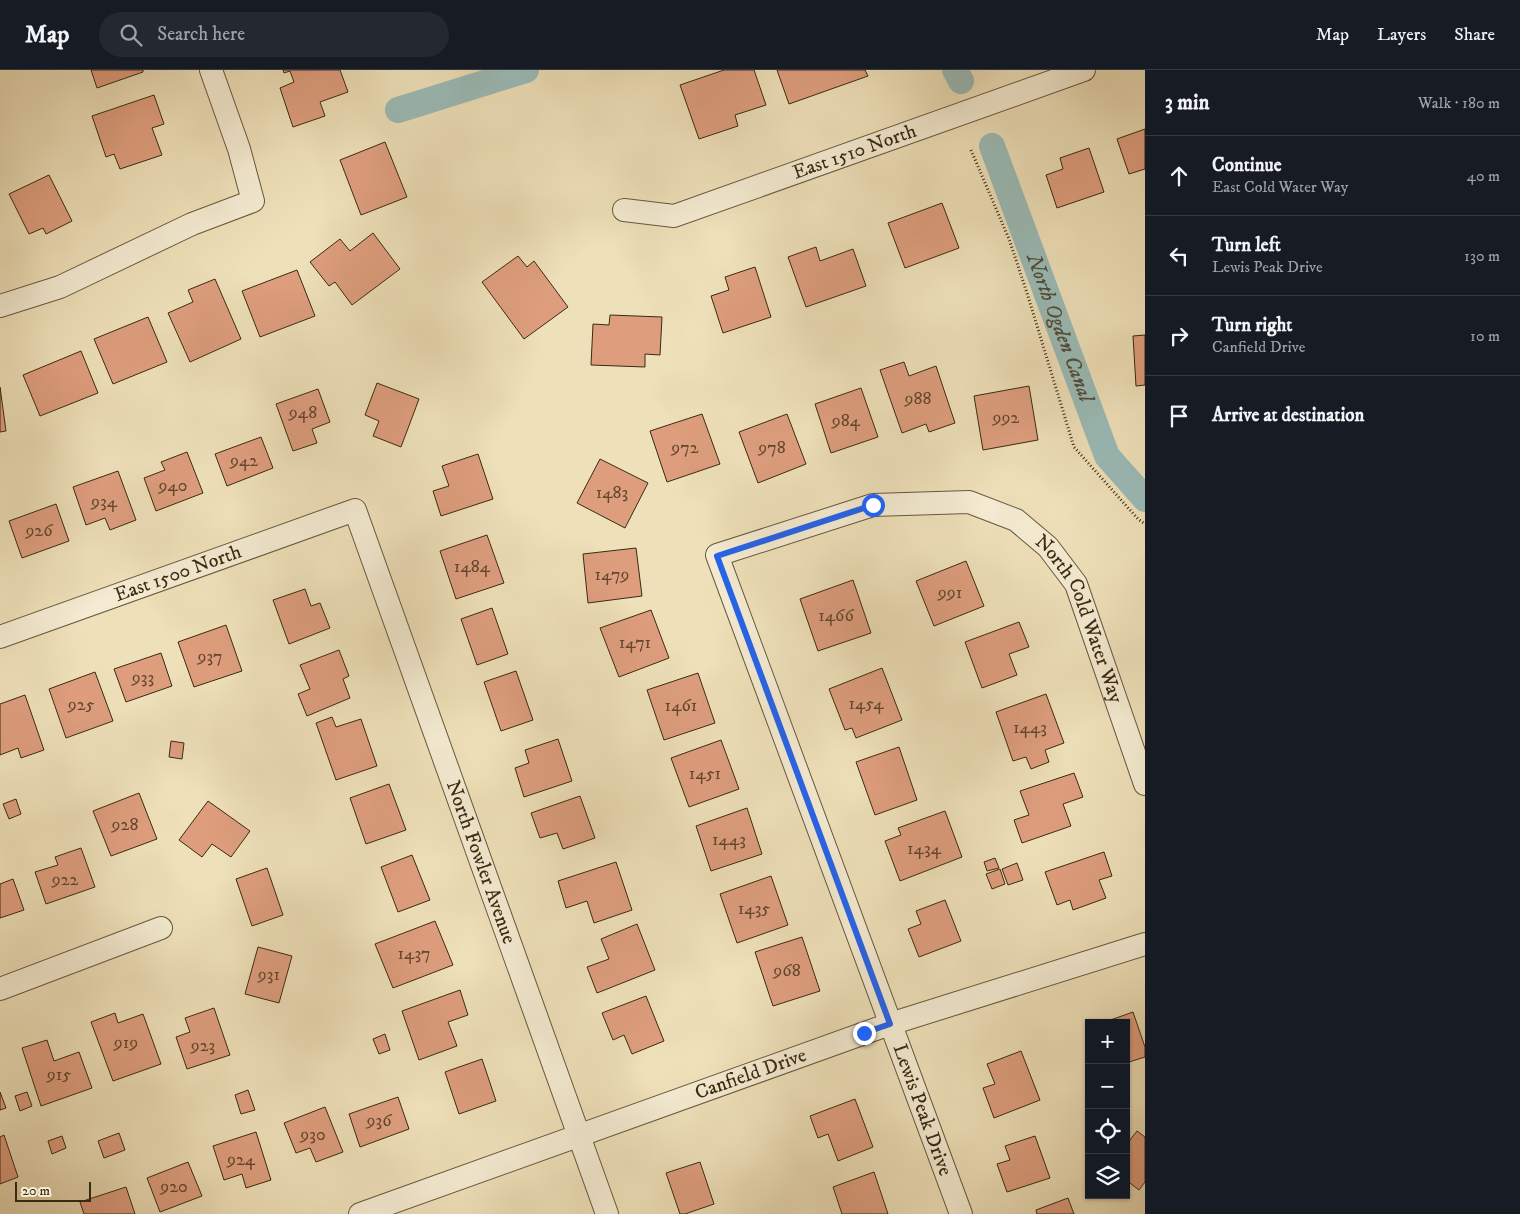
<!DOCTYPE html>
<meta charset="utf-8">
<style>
body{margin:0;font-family:"IM FELL DW Pica",serif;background:#242831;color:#f1f3f6}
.controls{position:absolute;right:15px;bottom:15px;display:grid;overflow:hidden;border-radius:0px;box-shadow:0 1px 4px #0004}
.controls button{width:45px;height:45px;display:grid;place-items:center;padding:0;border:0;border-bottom:1px solid #363941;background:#171b24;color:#f1f3f6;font:25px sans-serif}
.scale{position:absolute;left:15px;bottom:12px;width:76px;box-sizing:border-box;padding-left:5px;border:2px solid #3a2a13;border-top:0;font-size:14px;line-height:18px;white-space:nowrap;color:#3a2a13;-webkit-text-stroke:4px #f4ebd2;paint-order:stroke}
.stop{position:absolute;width:15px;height:15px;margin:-11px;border:4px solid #2563eb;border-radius:50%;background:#fff}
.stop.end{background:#2563eb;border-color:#fff;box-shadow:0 1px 5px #0008}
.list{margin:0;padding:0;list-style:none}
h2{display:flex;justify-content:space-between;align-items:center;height:65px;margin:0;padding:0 20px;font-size:21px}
h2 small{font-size:16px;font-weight:400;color:#9ea1a6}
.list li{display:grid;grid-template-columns:32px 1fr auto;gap:15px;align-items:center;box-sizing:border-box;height:80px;padding:0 20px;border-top:1px solid #363941}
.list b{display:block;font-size:19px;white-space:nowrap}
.list p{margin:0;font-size:16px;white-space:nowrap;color:#9ea1a6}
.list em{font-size:16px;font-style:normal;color:#9ea1a6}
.icon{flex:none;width:28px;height:28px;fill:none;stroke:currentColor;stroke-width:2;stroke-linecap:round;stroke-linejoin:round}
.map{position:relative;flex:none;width:1145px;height:1144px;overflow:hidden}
header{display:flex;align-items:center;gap:30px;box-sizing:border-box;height:70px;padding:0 25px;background:#171b24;border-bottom:1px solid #363941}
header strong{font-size:24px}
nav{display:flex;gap:28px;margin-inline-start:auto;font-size:18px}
.search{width:350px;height:45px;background:#242831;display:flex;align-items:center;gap:12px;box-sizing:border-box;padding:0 18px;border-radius:28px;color:#9ea1a6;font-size:19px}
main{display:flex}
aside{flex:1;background:#171b24}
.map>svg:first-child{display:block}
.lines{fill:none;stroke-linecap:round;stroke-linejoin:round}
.canal{stroke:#9bbbb7;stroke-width:26}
.building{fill:#de9e7e;stroke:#3a2a13}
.minor-casing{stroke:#67583c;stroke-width:24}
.path{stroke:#3a2a13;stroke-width:3;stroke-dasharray:1 2.5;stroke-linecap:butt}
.minor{stroke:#f4ebd2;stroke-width:22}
.route{stroke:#2563eb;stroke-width:6}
.labels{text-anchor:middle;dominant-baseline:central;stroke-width:4;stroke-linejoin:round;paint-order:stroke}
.number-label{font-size:18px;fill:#63472e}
.street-label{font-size:20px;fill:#3a2a13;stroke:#f4ebd2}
.water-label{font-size:21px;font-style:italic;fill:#524e3c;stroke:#f4ebd2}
</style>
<header>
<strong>Map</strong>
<div class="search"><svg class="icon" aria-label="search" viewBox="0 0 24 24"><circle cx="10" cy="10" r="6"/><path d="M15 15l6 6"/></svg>Search here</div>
<nav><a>Map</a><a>Layers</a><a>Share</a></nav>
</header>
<main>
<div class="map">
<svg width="1145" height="1144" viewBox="0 0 1145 1144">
<rect width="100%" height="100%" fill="#eee0b9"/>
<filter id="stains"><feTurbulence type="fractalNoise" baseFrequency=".004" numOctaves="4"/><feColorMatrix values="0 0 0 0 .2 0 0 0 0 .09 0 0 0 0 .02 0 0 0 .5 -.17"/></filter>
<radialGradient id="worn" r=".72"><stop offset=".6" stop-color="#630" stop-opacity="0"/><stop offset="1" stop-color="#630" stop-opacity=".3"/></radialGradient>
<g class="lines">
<g class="canal">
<path d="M955,0L961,11"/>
<path d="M398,40L526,0"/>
<path id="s1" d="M992,76L1107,386L1145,429"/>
</g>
</g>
<path class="building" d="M91,0H143V2L97,18Z
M283,0H340L348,22L320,32L325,46L293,57L280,18L294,12L290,1L284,3Z
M724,0H754L766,35L735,45L738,56L699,69L680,15Z
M777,0H865L868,6L789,34Z
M154,25L164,54L152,58L162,85L120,99L114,84L106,87L92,46Z
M1145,59V99L1129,104L1117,69Z
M385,72L407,127L361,145L340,90Z
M1089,78L1104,122L1057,138L1046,105L1063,99L1060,88Z
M49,105L72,151L46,164L43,158L29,164L9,124Z
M942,133L959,178L905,198L888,153Z
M373,163L400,199L352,235L335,212L329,216L310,192L340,169L350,181Z
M816,177L820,191L853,179L866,216L806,237L788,187Z
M518,186L527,197L534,191L568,237L524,269L482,212Z
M755,197L771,247L723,263L711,226L729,220L725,207Z
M297,200L315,246L260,267L242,221Z
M215,209L241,269L190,292L168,243L193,232L188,220Z
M610,245L662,247L660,285L645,284V297L591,295L593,254L609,255Z
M148,247L167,292L113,314L94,269Z
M1145,265V315L1136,316L1133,266Z
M81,281L98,323L40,346L23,305Z
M904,292L909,306L936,296L955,353L929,362L926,354L902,363L880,300Z
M377,313L419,329L401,377L373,366L379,351L365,345Z
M1029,316L1038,370L983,380L974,326Z
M0,317L6,361L0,362Z
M861,318L878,367L831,383L815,334Z
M318,319L330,352L312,359L317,373L293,381L276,334Z
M702,344L720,394L667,412L650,361Z
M787,344L806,394L758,413L739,362Z
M261,367L273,398L227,416L215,384Z
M187,382L203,423L156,441L144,408L165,400L161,392Z
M478,384L493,429L441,446L433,421L449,416L442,396Z
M600,389L648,413L625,458L577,433Z
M118,401L136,450L110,460L105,448L86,455L73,417Z
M56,434L69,471L22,488L9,451Z
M487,465L504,513L456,529L440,481Z
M636,478L642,526L588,533L583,484Z
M966,491L984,536L934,556L916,511Z
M853,510L871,563L818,581L800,529Z
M305,519L311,536L320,533L330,558L289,574L273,530Z
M492,538L508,584L477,595L461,549Z
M651,540L669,588L619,607L600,558Z
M1019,552L1029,577L1009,584L1017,605L982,618L965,572Z
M226,555L242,601L194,617L178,572Z
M339,580L349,606L343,609L350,628L307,646L298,624L310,619L300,595Z
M161,583L172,616L126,632L114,599Z
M882,598L902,650L856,668L852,658L845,660L829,619Z
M516,601L533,650L501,661L484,612Z
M95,602L113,651L66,668L49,619Z
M698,603L715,653L664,670L647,620Z
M1046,624L1064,673L1045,680L1049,692L1031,699L1026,687L1013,691L996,642Z
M25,625L44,680L21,688L18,678L0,685V634Z
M332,647L336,657L361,649L377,696L336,710L316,653Z
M558,669L572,711L524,727L515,698L529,693L525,680Z
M721,670L739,719L689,737L671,688Z
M171,671L184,673L182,689L169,687Z
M899,677L917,730L875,745L856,692Z
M1074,703L1083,727L1063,734L1071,756L1022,773L1014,750L1029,745L1020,721Z
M389,714L406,760L366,774L350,728Z
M139,723L157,769L111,786L93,741Z
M580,726L595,768L563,779L557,763L540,768L531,743Z
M16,729L21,744L9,749L3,734Z
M208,731L250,761L231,787L212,774L202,787L179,770Z
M747,738L762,784L711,801L696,756Z
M945,741L962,787L900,811L885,771L901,765L898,758Z
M81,778L95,817L46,834L35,802L58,795L55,787Z
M1104,782L1112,806L1099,810L1106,828L1073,840L1070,830L1057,835L1045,802Z
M412,785L430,830L398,842L381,797Z
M995,788L999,798L987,801L984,792Z
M616,792L632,840L594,853L587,831L566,838L558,811Z
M1017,793L1023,810L1008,815L1002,799Z
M267,798L283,845L252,856L236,809Z
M1000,799L1005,814L992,819L986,804Z
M771,806L788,855L737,873L720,824Z
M13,809L24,840L0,848V814Z
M945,830L961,871L919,887L908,859L921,854L916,841Z
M435,851L453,895L393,918L375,874Z
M637,854L655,900L597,923L587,897L609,889L601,869Z
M802,867L820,921L773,936L755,882Z
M258,877L292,886L279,933L245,924Z
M460,920L468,945L448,952L457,976L419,990L402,941Z
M646,926L664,971L632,984L624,965L613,970L602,943Z
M214,938L230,985L187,999L176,967L190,962L185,948Z
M1133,942L1145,977V987L1126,993V953H1102Z
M115,943L118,953L143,944L161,994L113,1011L91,952Z
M385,964L390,980L379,984L373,969Z
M47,970L54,991L79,982L92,1018L41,1036L22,978Z
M1021,981L1040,1030L994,1048L983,1018L995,1014L987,994Z
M482,989L496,1031L459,1044L445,1002Z
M248,1020L255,1040L241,1044L235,1025Z
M0,1022L6,1038L0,1040Z
M27,1022L32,1036L20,1041L15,1026Z
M398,1027L409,1059L360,1077L349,1044Z
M855,1029L873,1077L838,1091L828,1064L818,1068L810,1046Z
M325,1037L343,1082L316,1092L310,1078L296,1083L284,1053Z
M1137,1061L1145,1067V1112L1139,1120L1126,1110V1075Z
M256,1062L271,1110L246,1118L242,1104L224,1110L213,1076Z
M119,1063L125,1080L104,1088L98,1071Z
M4,1065L18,1107L0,1114V1067Z
M62,1066L66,1078L52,1084L48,1071Z
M1035,1066L1050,1108L1007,1122L997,1094L1010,1090L1005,1076Z
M188,1092L202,1126L160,1142L147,1108Z
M700,1092L714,1134L685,1144H680L666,1103Z
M874,1102L888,1144H842L833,1117Z
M126,1117L135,1144H84L80,1132Z
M1068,1128L1074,1144H1037L1036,1140Z"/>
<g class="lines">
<g class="minor-casing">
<g id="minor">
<path id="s2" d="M624,140L674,146L1084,0"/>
<path d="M0,236L60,217L192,154L253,131L239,79L211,0"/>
<path id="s3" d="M0,567L355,440L607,1144"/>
<path d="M0,919L161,858"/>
<path id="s4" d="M360,1144L890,954L1145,874"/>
<path id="s5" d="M961,1144L717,485L873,435L969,432L1016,450L1048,477L1076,514L1145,714"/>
</g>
</g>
<path class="path" d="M971,80L1009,169L1027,223L1074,377L1138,449L1145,454"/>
<use href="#minor" class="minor"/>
</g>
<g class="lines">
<path class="route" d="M864,963L890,954L717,486L873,435"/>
</g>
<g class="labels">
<g class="number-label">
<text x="918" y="329">988</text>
<text x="303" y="343">948</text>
<text x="1006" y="348">992</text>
<text x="846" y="351">984</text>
<text x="685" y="378">972</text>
<text x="772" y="378">978</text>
<text x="244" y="391">942</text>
<text x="173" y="416">940</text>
<text x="612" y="423">1483</text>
<text x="104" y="432">934</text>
<text x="39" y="461">926</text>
<text x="472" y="497">1484</text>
<text x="612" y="505">1479</text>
<text x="950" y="523">991</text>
<text x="836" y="546">1466</text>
<text x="635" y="573">1471</text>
<text x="210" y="587">937</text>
<text x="143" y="608">933</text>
<text x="866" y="634">1454</text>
<text x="81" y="635">925</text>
<text x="681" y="636">1461</text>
<text x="1030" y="658">1443</text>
<text x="705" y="704">1451</text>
<text x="125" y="755">928</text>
<text x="729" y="770">1443</text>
<text x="924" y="779">1434</text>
<text x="65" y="810">922</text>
<text x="754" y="839">1435</text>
<text x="414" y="884">1437</text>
<text x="787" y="901">968</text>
<text x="269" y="905">931</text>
<text x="126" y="973">919</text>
<text x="203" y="976">923</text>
<text x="59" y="1005">915</text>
<text x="379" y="1051">936</text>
<text x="313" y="1065">930</text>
<text x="241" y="1090">924</text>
<text x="174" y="1117">920</text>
</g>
<g class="street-label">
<text stroke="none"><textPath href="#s2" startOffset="242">East 1510 North</textPath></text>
<text stroke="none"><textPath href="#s3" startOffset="189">East 1500 North</textPath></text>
<text stroke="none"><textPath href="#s5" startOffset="1134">North Cold Water Way</textPath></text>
<text stroke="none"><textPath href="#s3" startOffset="751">North Fowler Avenue</textPath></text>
<text stroke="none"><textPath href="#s4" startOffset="415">Canfield Drive</textPath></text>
<text transform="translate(922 1040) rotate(70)">Lewis Peak Drive</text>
</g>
<g class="water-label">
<text stroke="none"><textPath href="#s1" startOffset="194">North Ogden Canal</textPath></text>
</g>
</g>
<rect width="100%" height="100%" filter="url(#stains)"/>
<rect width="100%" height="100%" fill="url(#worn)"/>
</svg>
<div class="controls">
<button>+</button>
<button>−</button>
<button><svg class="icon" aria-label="locate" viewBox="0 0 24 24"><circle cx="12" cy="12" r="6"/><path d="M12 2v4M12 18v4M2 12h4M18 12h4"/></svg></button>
<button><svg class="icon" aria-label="layers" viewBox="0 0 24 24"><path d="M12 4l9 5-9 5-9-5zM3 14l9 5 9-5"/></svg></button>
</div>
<div class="scale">20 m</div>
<div class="stop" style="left:873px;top:435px"></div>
<div class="stop end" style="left:864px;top:963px"></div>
</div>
<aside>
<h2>3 min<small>Walk · 180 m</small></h2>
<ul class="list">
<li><svg class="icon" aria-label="ahead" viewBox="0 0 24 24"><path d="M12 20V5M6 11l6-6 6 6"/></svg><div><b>Continue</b><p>East Cold Water Way</p></div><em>40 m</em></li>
<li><svg class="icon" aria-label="left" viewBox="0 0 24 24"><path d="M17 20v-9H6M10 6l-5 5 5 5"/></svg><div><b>Turn left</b><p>Lewis Peak Drive</p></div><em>130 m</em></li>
<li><svg class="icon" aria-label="right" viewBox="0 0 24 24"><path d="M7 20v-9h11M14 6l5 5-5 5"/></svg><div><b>Turn right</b><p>Canfield Drive</p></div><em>10 m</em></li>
<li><svg class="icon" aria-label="arrive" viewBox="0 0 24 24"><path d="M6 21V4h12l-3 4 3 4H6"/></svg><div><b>Arrive at destination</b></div></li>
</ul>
</aside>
</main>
